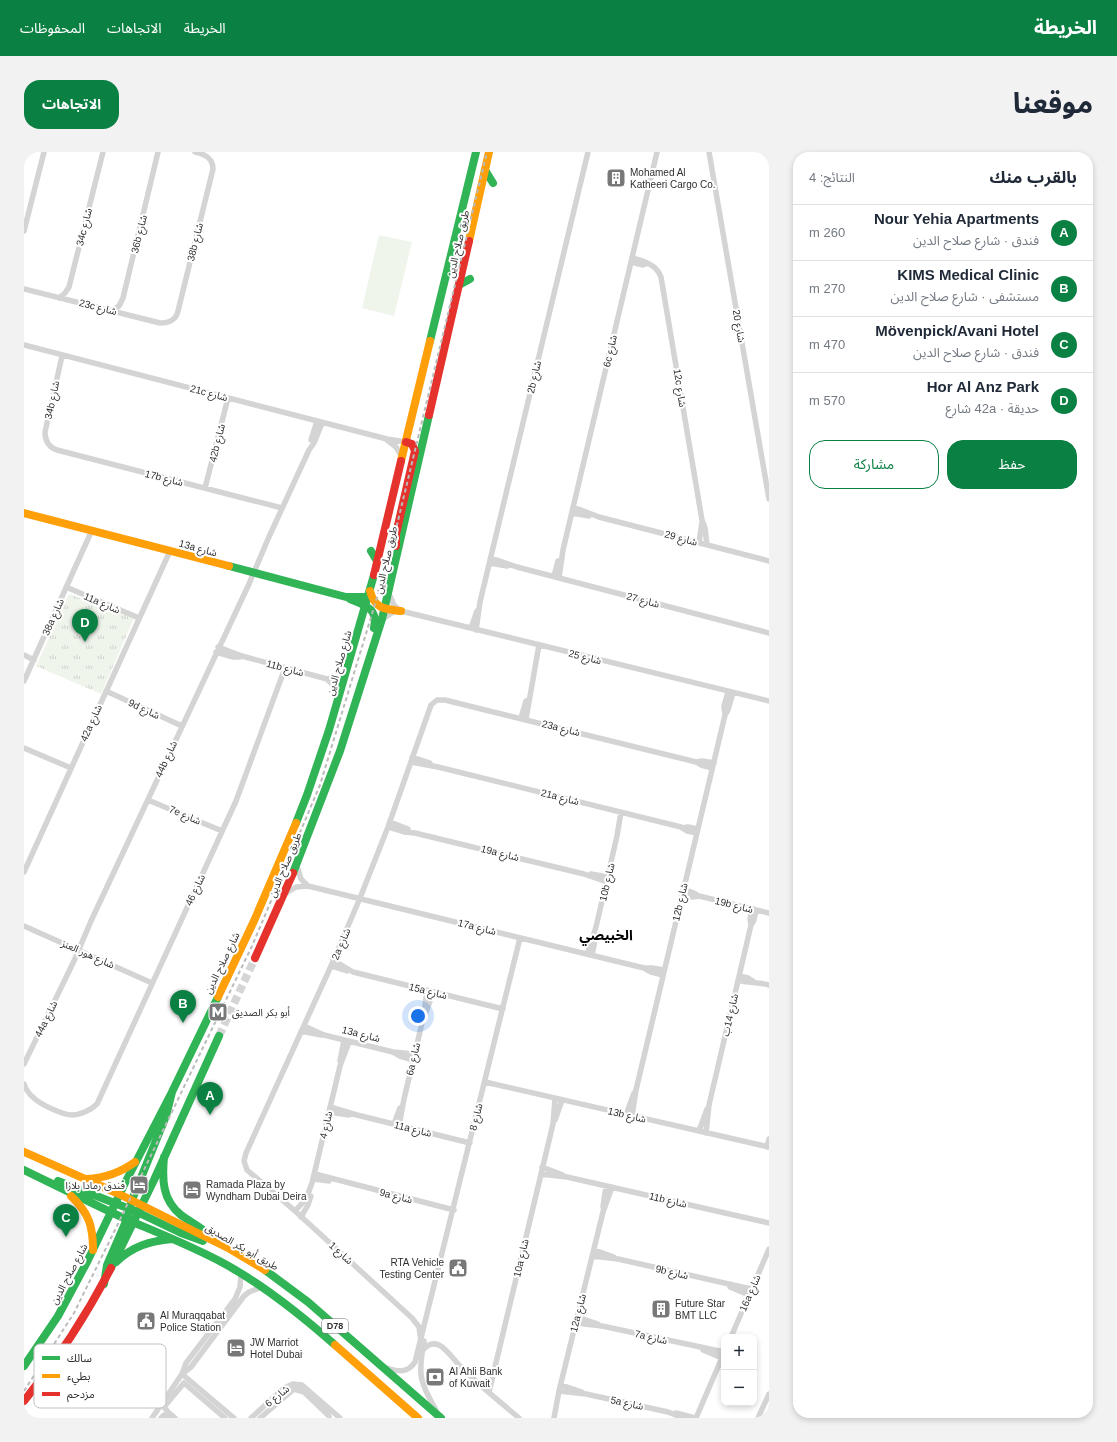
<!DOCTYPE html>
<html lang="ar">
<meta charset="utf-8">
<style>
body{margin:0;font-family:Arial,"Noto Sans Arabic",sans-serif;background:#f2f2f3;color:#1f2937;direction:rtl}
.controls{position:absolute;right:12px;bottom:12px;display:grid;overflow:hidden;border-radius:8px;box-shadow:0 2px 6px #0003}
.controls button{width:36px;height:36px;display:grid;place-items:center;padding:0;border:0;border-bottom:1px solid #e0e1e3;background:#fff;color:#1f2937;font:20px sans-serif}
.you{position:absolute;left:394px;top:864px;width:14px;height:14px;margin:-10px;border:3px solid #fff;border-radius:50%;background:#1a73e8;box-shadow:0 0 0 6px #1a73e833}
.badge{display:grid;place-items:center;width:26px;height:26px;border-radius:50%;background:#0b8043;color:#fff;font-size:13px;font-weight:700}
.pin{position:absolute;translate:-50% -33px;filter:drop-shadow(0 1px 2px #0008)}
.pin::after{content:'';position:absolute;top:21px;width:14px;height:12px;background:inherit;clip-path:polygon(0 0,100% 0,50% 100%)}
.list{margin:0;padding:0;list-style:none}
h2{display:flex;justify-content:space-between;align-items:center;height:52px;margin:0;padding:0 16px;font-size:17px}
h2 small{font-size:13px;font-weight:400;color:#747a83}
.list li{display:grid;grid-template-columns:26px 1fr auto;gap:12px;align-items:center;box-sizing:border-box;height:56px;padding:0 16px;border-top:1px solid #e0e1e3}
.list b{display:block;font-size:15px;white-space:nowrap}
.list p{margin:0;font-size:13px;white-space:nowrap;color:#747a83}
.list em{font-size:13px;font-style:normal;color:#747a83}
.actions{display:flex;gap:8px;padding:12px 16px}
.actions a{flex:1;padding:9px 0;border:1px solid #0b8043;border-radius:16px;text-align:center;font-size:14px;color:#0b8043}
.actions .main{background:#0b8043;color:#fff}
.map{position:relative;flex:none;width:745px;height:1266px;overflow:hidden;direction:ltr;border-radius:16px}
header{display:flex;align-items:center;gap:24px;box-sizing:border-box;height:56px;padding:0 20px;background:#0b8043;color:#fff}
header strong{font-size:19px}
nav{display:flex;gap:22px;margin-inline-start:auto;font-size:14px}
.intro{display:flex;align-items:center;justify-content:space-between;box-sizing:border-box;height:96px;padding:0 24px}
h1{margin:0;font-size:28px}
.button{padding:10px 18px;border-radius:16px;background:#0b8043;color:#fff;font-size:14px;font-weight:700}
main{display:flex;gap:24px;padding:0 24px}
aside{flex:1;background:#fff;border-radius:16px;box-shadow:0 2px 6px #0003}
.map>svg:first-child{display:block}
.park{fill:url(#park-tufts)}
.pitch{fill:#f0f5ec}
.lines{fill:none;stroke-linecap:round;stroke-linejoin:round}
.secondary-tunnel{stroke:#d5d5d5;stroke-width:8;stroke-dasharray:8 4;stroke-linecap:butt}
.street{stroke:#d4d4d4;stroke-width:5.5}
.fast{stroke:#30b455;stroke-width:8}
.slow{stroke:#ff9f0a;stroke-width:8}
.jam{stroke:#e5322d;stroke-width:8}
.rail{stroke:#bbb;stroke-width:2;stroke-dasharray:4 3;stroke-linecap:butt}
.labels{text-anchor:middle;dominant-baseline:central;stroke-width:4;stroke-linejoin:round;paint-order:stroke}
.shield{fill:#fff;stroke:#6d6d6d;stroke-width:1}
.shield-label{font-size:9px;font-weight:bold;fill:#2f2f2f}
.poi-label{font-size:10px;fill:#2f2f2f;stroke:#fff;text-anchor:start}
.street-label{font-size:10px;fill:#2f2f2f;stroke:#fff}
.district-label{font-size:14px;font-weight:bold;fill:#000;stroke:#fff}
.key{fill:#fff;stroke:#c1c1c1;stroke-width:1}
.key-label{font-size:11px;fill:#2f2f2f}
</style>
<header>
<strong>الخريطة</strong>
<nav><a>الخريطة</a><a>الاتجاهات</a><a>المحفوظات</a></nav>
</header>
<div class="intro"><h1>موقعنا</h1><a class="button">الاتجاهات</a></div>
<main>
<aside>
<h2>بالقرب منك<small>النتائج: 4</small></h2>
<ul class="list">
<li><span class="badge">A</span><div><b>Nour Yehia Apartments</b><p>فندق · شارع صلاح الدين</p></div><em>260 m</em></li>
<li><span class="badge">B</span><div><b>KIMS Medical Clinic</b><p>مستشفى · شارع صلاح الدين</p></div><em>270 m</em></li>
<li><span class="badge">C</span><div><b>Mövenpick/Avani Hotel</b><p>فندق · شارع صلاح الدين</p></div><em>470 m</em></li>
<li><span class="badge">D</span><div><b>Hor Al Anz Park</b><p>حديقة · 42a شارع</p></div><em>570 m</em></li>
</ul>
<div class="actions"><a class="main">حفظ</a><a>مشاركة</a></div>
</aside>
<div class="map">
<svg width="745" height="1266" viewBox="0 0 745 1266">
<defs>
<pattern id="park-tufts" width="24" height="20" patternUnits="userSpaceOnUse"><rect width="24" height="20" fill="#f0f5ec"/><path d="M3 7l-1-3M5 7V3M7 7l1-3M15 17l-1-3M17 17v-4M19 17l1-3" fill="none" stroke="#ced2cb"/></pattern>
</defs>
<rect width="100%" height="100%" fill="#fff"/>
<path class="park" d="M45,442L110,466L77,542L12,514Z"/>
<path class="pitch" d="M355,83L388,90L370,164L338,156Z"/>
<g class="lines">
<path class="secondary-tunnel" d="M195,884L231,806"/>
<path class="street" d="M685,0L745,347
M0,79L20,0
M608,106C620,109 633,113 637,125L678,368L681,376L683,393
M607,110L619,113L623,111
M0,137L136,171C145,171 152,168 154,159L189,17C189,6 181,2 171,0
M35,146L41,141L45,135L79,0
M88,159L95,154L99,146L134,0
M0,193L363,287L382,290
M38,204L21,280C21,289 24,295 33,298L258,356
M287,288L293,269
M363,288L372,295L378,305
M181,336L204,246
M549,355L575,365L745,409
M548,361L565,364
M675,391L678,370
M467,406L493,415L745,481
M466,411L483,414
M530,424L534,409
M535,426L539,398L633,0
M42,435L115,466
M365,442L370,453L375,458
M359,467L369,460L377,459L745,549
M447,476L453,459
M452,478L456,450L564,0
M194,495L218,504L303,527L315,525L322,519
M192,500L209,505H216
M0,503L10,508
M303,527L311,535L315,545
M0,529L68,378
M82,539L158,574
M701,563L700,554L704,540
M497,566L502,549
M502,567L515,493
M0,596L47,616
M388,605L406,611
M387,610L414,615L657,675L663,679L673,681
M672,610L678,609L690,611
M124,648L198,679
M366,670L384,677
M364,675L380,680L391,681L560,722L583,730
M658,676L664,675L674,677
M273,714L277,727L284,734
M0,720L146,399
M567,722L584,725
M659,737L670,741L675,744
M262,741L272,735L284,734L620,816L627,820L639,823
M658,743L669,745L675,744L745,761
M727,773L726,767L728,757
M0,774L128,831
M563,802L572,775L593,684L597,660
M568,803L572,784
M309,808L329,820L479,857
M307,814L323,819
M622,816H628L640,818
M715,824L724,826L729,829
M714,828C724,831 734,830 745,833
M402,860L409,841
M280,874L300,883L369,900L376,904L389,908
M277,879L297,883
M369,900L390,902
M316,909L320,888
M0,912L50,809L67,769L225,432L244,387L285,298L290,291L298,271
M461,930L745,995
M0,932C2,938 6,943 11,947C18,953 39,963 48,963C56,963 67,958 73,952L212,649L261,516
M306,955L333,963L446,991
M305,960L325,963
M602,963L610,941
M608,964L612,938L701,563L704,558L709,541
M531,968L538,948
M370,972L376,956
M375,974L380,947L399,867L403,839
M675,979L683,957
M682,981L685,953L727,773L730,768L732,758
M743,995L745,987
M518,1015L539,1023
M291,1022L430,1058
M517,1022L543,1025L745,1071
M290,1027L305,1029
M579,1055L582,1034
M271,1059L282,1047L288,1031L316,914L325,890
M277,1065L284,1053L287,1044
M570,1098L590,1105
M568,1104L594,1107L727,1137
M706,1135L725,1143
M553,1165L574,1172
M552,1171L578,1174L700,1200
M707,1185L745,1097
M397,1189L395,1175L388,1166L271,1059L223,1018L220,1009L222,1001L307,814L336,746L364,675L407,553L413,548H421L672,610L677,613L688,616
M400,1189C394,1222 395,1229 412,1258
M399,1198C403,1193 408,1190 415,1193C423,1197 430,1208 437,1215C455,1233 475,1249 495,1266
M679,1198L698,1206
M363,1216C375,1220 384,1221 391,1210L496,786
M158,1222L162,1211L211,1147L216,1135L217,1122
M158,1222L210,1266
M537,1233L558,1240
M535,1239L562,1242L644,1260L659,1266
M465,1240L529,972L531,947
M652,1261L671,1266
M128,1266L158,1222L167,1215L220,1144L225,1140L238,1135
M137,1266L140,1263L144,1266
M151,1266L144,1260L140,1255L160,1231L201,1266
M227,1266L260,1236L269,1232L278,1233L316,1266
M236,1266L270,1237L280,1240L305,1264V1266
M530,1266L535,1239L579,1060L588,1035
M672,1266L700,1201
M734,1266L745,1242"/>
<path class="fast" d="M461,18L469,31
M435,133L446,127
M406,189L452,0
M347,399L353,409
M205,414L322,445H344
M326,447C342,454 354,456 350,476
M272,671L283,643L305,578L350,423
M269,721L316,599L358,467L405,263
M140,1005C138,1027 138,1048 157,1063C165,1069 175,1074 183,1081
M0,1018C35,1035 69,1052 104,1068C137,1082 170,1095 201,1112C241,1134 277,1163 311,1193
M34,1029L111,1059L157,1081L179,1089
M92,1110C109,1094 126,1089 148,1087
M87,1116L130,1028L195,884
M241,1118L284,1150L417,1266
M80,1132L83,1113L103,1067L108,1048L142,964L148,940
M0,1214L34,1164L63,1110L101,1031L148,940L194,845"/>
<path class="slow" d="M445,89L465,0
M377,309L406,189
M0,361L205,414
M346,439C351,457 360,457 377,459
M194,845L230,769L272,671
M0,1000L95,1042L206,1097L241,1118
M63,1027C81,1026 96,1021 111,1010
M47,1044C65,1061 69,1074 69,1098
M311,1193L394,1266"/>
<path class="jam" d="M405,263L445,89
M372,394V382L391,299L388,292L382,290
M350,423L377,309
M231,806L269,721
M0,1249C34,1207 62,1164 87,1116"/>
<path class="rail" d="M0,1239L50,1161L89,1082L228,794L296,633L365,406L463,0"/>
</g>
<defs>
<g id="building-square" transform="scale(1)"><rect x="-9" y="-9" width="18" height="18" rx="4" fill="#787878" stroke="#fff"/><path d="M-4-6H4V6H1V3H-1V6H-4ZM-2.5-4.3h1.7v1.8h-1.7ZM.8-4.3h1.7v1.8H.8ZM-2.5-1h1.7V.8h-1.7ZM.8-1h1.7V.8H.8Z" fill="#fff"/></g>
<g id="metro-square" transform="scale(1)"><rect x="-9" y="-9" width="18" height="18" rx="4" fill="#787878" stroke="#fff"/><path d="M-5.5 5V-5H-3L0 0L3-5H5.5V5H3V-.5L0 4L-3-.5V5Z" fill="#fff"/></g>
<g id="hotel-square" transform="scale(1)"><rect x="-9" y="-9" width="18" height="18" rx="4" fill="#787878" stroke="#fff"/><path d="M-6-4.5h1.5V1H6V5H4.5V3h-9V5H-6ZM-4 0a1.8 1.8 0 1 1 3.6 0ZM.5 0V-2.5h3Q6-2.5 6 0Z" fill="#fff"/></g>
<g id="civic-square" transform="scale(1)"><rect x="-9" y="-9" width="18" height="18" rx="4" fill="#787878" stroke="#fff"/><path d="M-.6-6.5H3V-4.5H.6V-3L4-1V1h2V6H-6V1h2V-1L-.6-3ZM-1.2 2.5V6h2.4V2.5Z" fill="#fff"/></g>
<g id="bank-square" transform="scale(1)"><rect x="-9" y="-9" width="18" height="18" rx="4" fill="#787878" stroke="#fff"/><path d="M-6-4H6V4H-6ZM0-2.3a2.3 2.3 0 1 0 0 4.6a2.3 2.3 0 1 0 0-4.6Z" fill="#fff"/></g>
</defs>
<g fill-rule="evenodd">
<use href="#building-square" x="592" y="26"/>
<use href="#metro-square" x="194" y="860"/>
<use href="#hotel-square" x="115" y="1033"/>
<use href="#hotel-square" x="168" y="1038"/>
<use href="#civic-square" x="434" y="1116"/>
<use href="#building-square" x="637" y="1157"/>
<use href="#civic-square" x="122" y="1169"/>
<use href="#hotel-square" x="212" y="1196"/>
<use href="#bank-square" x="411" y="1225"/>
</g>
<g class="labels">
<rect class="shield" x="298" y="1167" width="26" height="14" rx="3"/>
<g class="shield-label">
<text x="311" y="1174">D78</text>
</g>
<g class="poi-label">
<text x="606" y="20">Mohamed Al<tspan x="606" dy="12">Katheeri Cargo Co.</tspan></text>
<text x="208" y="860">أبو بكر الصديق</text>
<text x="182" y="1032">Ramada Plaza by<tspan x="182" dy="12">Wyndham Dubai Deira</tspan></text>
<text x="101" y="1033" text-anchor="end">فندق رمادا بلازا</text>
<text x="420" y="1110" text-anchor="end">RTA Vehicle<tspan x="420" dy="12">Testing Center</tspan></text>
<text x="651" y="1151">Future Star<tspan x="651" dy="12">BMT LLC</tspan></text>
<text x="136" y="1163">Al Muraqqabat<tspan x="136" dy="12">Police Station</tspan></text>
<text x="226" y="1190">JW Marriot<tspan x="226" dy="12">Hotel Dubai</tspan></text>
<text x="425" y="1219">Al Ahli Bank<tspan x="425" dy="12">of Kuwait</tspan></text>
</g>
<g class="street-label">
<text transform="translate(60 75) rotate(-76)">34c شارع</text>
<text transform="translate(115 82) rotate(-76)">36b شارع</text>
<text transform="translate(171 90) rotate(-76)">38b شارع</text>
<text transform="translate(434 92) rotate(-77)">طريق صلاح الدين</text>
<text transform="translate(74 155) rotate(14)">23c شارع</text>
<text transform="translate(715 174) rotate(80)">شارع 20</text>
<text transform="translate(586 199) rotate(-77)">6c شارع</text>
<text transform="translate(510 225) rotate(-77)">2b شارع</text>
<text transform="translate(656 236) rotate(81)">12c شارع</text>
<text transform="translate(185 241) rotate(15)">21c شارع</text>
<text transform="translate(28 248) rotate(-78)">34b شارع</text>
<text transform="translate(193 291) rotate(-76)">42b شارع</text>
<text transform="translate(140 326) rotate(14)">17b شارع</text>
<text transform="translate(657 386) rotate(15)">شارع 29</text>
<text transform="translate(174 396) rotate(15)">13a شارع</text>
<text transform="translate(362 408) rotate(-77)">طريق صلاح الدين</text>
<text transform="translate(619 448) rotate(15)">شارع 27</text>
<text transform="translate(78 451) rotate(23)">11a شارع</text>
<text transform="translate(29 465) rotate(-66)">38a شارع</text>
<text transform="translate(561 505) rotate(14)">شارع 25</text>
<text transform="translate(315 511) rotate(-74)">شارع صلاح الدين</text>
<text transform="translate(261 516) rotate(15)">11b شارع</text>
<text transform="translate(120 557) rotate(25)">9d شارع</text>
<text transform="translate(67 571) rotate(-66)">42a شارع</text>
<text transform="translate(537 576) rotate(14)">23a شارع</text>
<text transform="translate(142 607) rotate(-65)">44b شارع</text>
<text transform="translate(536 645) rotate(14)">21a شارع</text>
<text transform="translate(161 663) rotate(23)">7e شارع</text>
<text transform="translate(476 701) rotate(14)">19a شارع</text>
<text transform="translate(261 713) rotate(-67)">طريق صلاح الدين</text>
<text transform="translate(583 730) rotate(-77)">10b شارع</text>
<text transform="translate(171 738) rotate(-65)">شارع 46</text>
<text transform="translate(656 750) rotate(-77)">12b شارع</text>
<text transform="translate(710 753) rotate(14)">19b شارع</text>
<text transform="translate(453 775) rotate(14)">17a شارع</text>
<text transform="translate(317 792) rotate(-67)">2a شارع</text>
<text transform="translate(64 802) rotate(24)">شارع هور العنز</text>
<text transform="translate(198 811) rotate(-64)">شارع صلاح الدين</text>
<text transform="translate(404 839) rotate(14)">15a شارع</text>
<text transform="translate(706 863) rotate(-77)">شارع 14ب</text>
<text transform="translate(22 867) rotate(-64)">44a شارع</text>
<text transform="translate(337 882) rotate(14)">13a شارع</text>
<text transform="translate(389 907) rotate(-77)">6a شارع</text>
<text transform="translate(603 963) rotate(13)">13b شارع</text>
<text transform="translate(452 965) rotate(-76)">شارع 8</text>
<text transform="translate(302 973) rotate(-77)">شارع 4</text>
<text transform="translate(389 977) rotate(14)">11a شارع</text>
<text transform="translate(372 1044) rotate(14)">9a شارع</text>
<text transform="translate(644 1048) rotate(13)">11b شارع</text>
<text transform="translate(218 1095) rotate(30)">طريق أبو بكر الصديق</text>
<text transform="translate(317 1101) rotate(42)">شارع 1</text>
<text transform="translate(497 1106) rotate(-77)">10a شارع</text>
<text transform="translate(648 1120) rotate(13)">9b شارع</text>
<text transform="translate(45 1122) rotate(-62)">شارع صلاح الدين</text>
<text transform="translate(726 1141) rotate(-67)">16a شارع</text>
<text transform="translate(554 1161) rotate(-76)">12a شارع</text>
<text transform="translate(627 1185) rotate(13)">7a شارع</text>
<text transform="translate(253 1244) rotate(-39)">شارع 6</text>
<text transform="translate(603 1251) rotate(12)">5a شارع</text>
</g>
<g class="district-label">
<text x="582" y="783">الخبيصي</text>
</g>
</g>
<rect x="10" y="1192" width="132" height="64" rx="6" class="key"/>
<rect x="18" y="1204" width="18" height="4" fill="#30b455"/>
<rect x="18" y="1222" width="18" height="4" fill="#ff9f0a"/>
<rect x="18" y="1240" width="18" height="4" fill="#e5322d"/>
<g class="key-label">
<text x="43" y="1210">سالك</text>
<text x="43" y="1228">بطيء</text>
<text x="43" y="1246">مزدحم</text>
</g>
</svg>
<div class="controls">
<button>+</button>
<button>−</button>
</div>
<div class="you"></div>
<div class="pin badge" style="left:186px;top:963px">A</div>
<div class="pin badge" style="left:159px;top:871px">B</div>
<div class="pin badge" style="left:42px;top:1085px">C</div>
<div class="pin badge" style="left:61px;top:490px">D</div>
</div>
</main>
